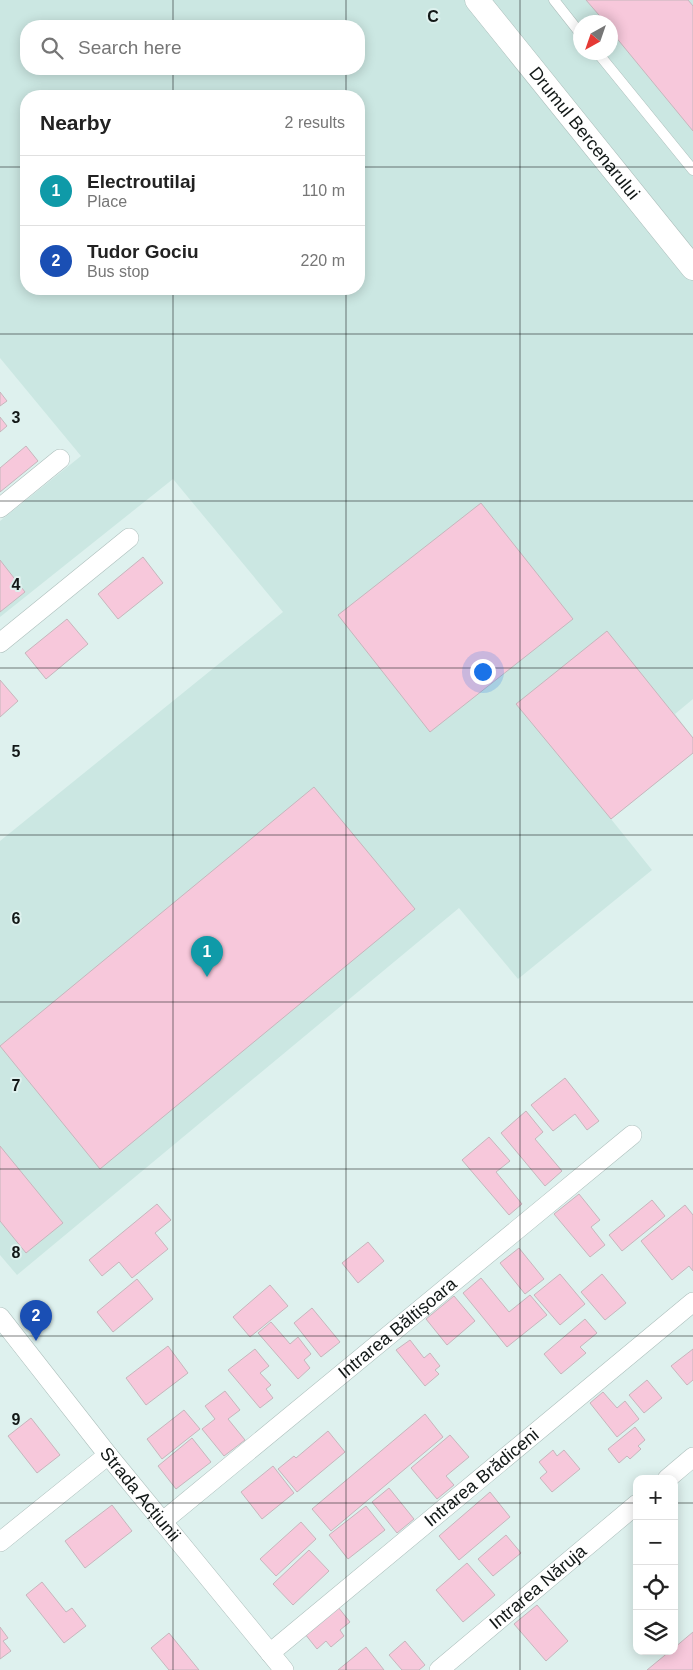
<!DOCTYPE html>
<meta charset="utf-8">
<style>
body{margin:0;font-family:Helvetica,sans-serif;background:#f6f6f6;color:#222}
.controls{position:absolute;right:15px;bottom:15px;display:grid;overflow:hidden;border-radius:10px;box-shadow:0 2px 12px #0003}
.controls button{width:45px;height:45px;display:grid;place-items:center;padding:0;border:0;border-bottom:1px solid #e0e0e0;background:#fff;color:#222;font:25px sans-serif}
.compass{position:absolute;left:573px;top:15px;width:45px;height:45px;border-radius:50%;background:#fff;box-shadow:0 2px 12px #0003;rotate:220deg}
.you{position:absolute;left:482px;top:671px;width:18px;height:18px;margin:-12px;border:4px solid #fff;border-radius:50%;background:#1a73e8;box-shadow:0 0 0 8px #1a73e833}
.badge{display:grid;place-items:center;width:32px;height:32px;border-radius:50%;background:#0b8043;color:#fff;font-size:16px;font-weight:700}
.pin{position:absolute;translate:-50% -41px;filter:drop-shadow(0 1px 2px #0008)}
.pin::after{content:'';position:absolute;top:26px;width:18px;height:15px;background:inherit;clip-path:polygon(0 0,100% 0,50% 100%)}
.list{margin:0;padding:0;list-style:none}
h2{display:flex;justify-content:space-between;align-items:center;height:65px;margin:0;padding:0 20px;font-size:21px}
h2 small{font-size:16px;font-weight:400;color:#767676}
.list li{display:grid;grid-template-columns:32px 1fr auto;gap:15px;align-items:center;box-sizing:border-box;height:70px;padding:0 20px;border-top:1px solid #e0e0e0}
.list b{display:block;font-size:19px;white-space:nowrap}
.list p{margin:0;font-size:16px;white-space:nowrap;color:#767676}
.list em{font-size:16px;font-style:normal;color:#767676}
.icon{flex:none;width:28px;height:28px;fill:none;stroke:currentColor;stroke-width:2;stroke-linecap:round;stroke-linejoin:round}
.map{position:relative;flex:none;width:693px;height:1670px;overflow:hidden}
.search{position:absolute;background:#fff;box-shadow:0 2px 12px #0003;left:20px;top:20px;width:345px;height:55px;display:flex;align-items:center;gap:12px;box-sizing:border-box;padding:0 18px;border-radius:20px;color:#767676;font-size:19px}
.panel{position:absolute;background:#fff;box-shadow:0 2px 12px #0003;left:20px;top:90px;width:345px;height:205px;border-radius:20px}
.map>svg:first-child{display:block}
.built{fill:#cbe7e2;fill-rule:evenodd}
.building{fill:#f7c8db;stroke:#c6b6bc}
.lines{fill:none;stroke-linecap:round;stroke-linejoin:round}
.service-casing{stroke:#adbfbc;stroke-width:11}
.minor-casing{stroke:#adbfbc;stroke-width:20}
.tertiary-casing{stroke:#adbfbc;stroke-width:25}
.service{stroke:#fff;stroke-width:10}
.minor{stroke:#fff;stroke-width:19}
.tertiary{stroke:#fff;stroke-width:24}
.grid{fill:none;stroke:#121817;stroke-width:1;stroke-opacity:0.55}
.labels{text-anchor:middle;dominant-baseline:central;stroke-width:4;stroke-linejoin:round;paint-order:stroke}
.street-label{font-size:18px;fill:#121817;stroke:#def1ee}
.grid-label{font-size:16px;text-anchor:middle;font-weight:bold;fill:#121817;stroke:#def1ee;stroke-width:4;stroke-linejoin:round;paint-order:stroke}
</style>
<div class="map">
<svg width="693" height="1670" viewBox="0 0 693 1670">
<rect width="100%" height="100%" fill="#def1ee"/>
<path class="built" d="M0,0H693V699L675,714L693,738V753L611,819L652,870L518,979L459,908L17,1275L0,1255V841L283,612L173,479L0,617V521L81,456L0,358ZM580,22H610V52H580ZM26,26H359V69H26ZM26,96H359V289H26Z"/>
<path class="building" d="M586,0H688L693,6V131L610,30V22H605Z
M0,392L7,401L0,406Z
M0,417L7,426L0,432Z
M26,446L38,461L0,492V468Z
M481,503L573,619L430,732L338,615Z
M143,557L163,583L118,619L98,594Z
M0,560L25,592L0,612Z
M67,619L88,644L46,679L25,653Z
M607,631L693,738V753L611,819L516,704Z
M0,680L18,701L0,717Z
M314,787L415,909L100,1169L0,1046Z
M565,1078L599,1121L587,1130L575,1114L553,1131L531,1105Z
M526,1111L543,1132L535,1139L562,1171L545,1186L501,1133Z
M489,1137L510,1161L496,1172L522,1204L509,1215L462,1160Z
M0,1146L63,1223L26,1253L0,1221Z
M579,1194L600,1220L591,1227L605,1245L590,1257L554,1214Z
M652,1200L665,1216L622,1251L609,1235Z
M157,1204L171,1220L155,1233L168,1249L132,1278L119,1262L102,1276L89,1260Z
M685,1205L693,1215V1271L689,1266L672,1280L641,1241Z
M368,1242L384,1261L358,1283L342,1263Z
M519,1248L544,1279L525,1294L500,1263Z
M560,1274L585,1304L560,1325L534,1295Z
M602,1274L626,1303L605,1320L581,1292Z
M481,1278L509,1312L530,1295L547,1315L507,1347L463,1293Z
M137,1279L153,1299L113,1332L97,1312Z
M270,1285L288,1306L250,1337L233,1317Z
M454,1296L475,1321L447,1345L426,1319Z
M312,1308L340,1342L321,1357L294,1323Z
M585,1319L597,1333L580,1347L586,1353L561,1374L544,1354Z
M271,1322L290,1344L298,1337L311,1354L304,1360L310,1368L298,1379L258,1333Z
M410,1340L424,1358L430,1353L440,1366L435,1370L439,1374L425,1386L396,1350Z
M168,1346L188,1373L146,1405L126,1378Z
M255,1349L269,1366L260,1373L271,1385L266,1389L273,1398L260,1408L228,1370Z
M693,1349V1380L687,1385L671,1366Z
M647,1380L662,1398L644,1413L629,1395Z
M225,1391L240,1410L228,1419L245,1440L224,1456L202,1429L215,1419L205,1406Z
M603,1392L617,1408L625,1401L639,1419L617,1437L590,1403Z
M184,1410L200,1429L162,1459L147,1439Z
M425,1414L443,1437L331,1531L312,1509Z
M31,1418L60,1455L37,1473L8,1436Z
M635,1427L645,1440L638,1446L641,1449L630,1459L627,1456L619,1463L608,1449Z
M328,1431L345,1452L297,1492L278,1469L294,1456L296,1458Z
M450,1435L469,1457L446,1476L454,1485L437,1499L411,1468Z
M192,1438L211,1462L176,1489L158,1466Z
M553,1450L557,1456L564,1450L580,1469L552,1492L540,1478L547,1472L539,1462Z
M273,1466L294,1493L262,1519L241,1492Z
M389,1488L414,1519L397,1533L372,1502Z
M490,1492L510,1517L459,1560L439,1536Z
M112,1505L132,1531L85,1568L65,1541Z
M366,1506L385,1530L348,1559L329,1535Z
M301,1522L316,1539L276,1576L260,1559Z
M506,1535L521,1553L493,1576L478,1559Z
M309,1550L329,1571L293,1605L273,1584Z
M467,1563L495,1595L463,1622L436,1590Z
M42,1582L66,1612L72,1608L86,1626L64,1643L26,1595Z
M537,1605L568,1641L546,1661L514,1624Z
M338,1607L350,1622L340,1630L344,1636L331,1647L326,1641L317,1649L305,1634Z
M0,1627L8,1638L3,1641L11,1651L0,1659Z
M693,1632V1670H647L670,1651H674V1648Z
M169,1633L199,1670H169L151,1648Z
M405,1641L425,1665L419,1670H402L389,1655Z
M366,1647L384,1670H338Z"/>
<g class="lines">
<g class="service-casing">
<path id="service" d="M554,0L580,33
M597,52L693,170"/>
</g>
<g class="minor-casing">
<g id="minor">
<path d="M0,508L60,459"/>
<path d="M0,643L129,538"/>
<path id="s1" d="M0,1317L108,1455L284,1670"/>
<path d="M667,1479L693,1457"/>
<path id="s2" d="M162,1522L632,1135"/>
<path d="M0,1542L108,1455"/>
<path id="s3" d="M270,1653L693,1302"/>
<path id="s4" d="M439,1670L637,1504"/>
</g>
</g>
<g class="tertiary-casing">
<g id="tertiary">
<path id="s5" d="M477,0L693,268"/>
</g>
</g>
<use href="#service" class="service"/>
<use href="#minor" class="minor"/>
<use href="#tertiary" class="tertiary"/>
</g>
<path class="grid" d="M173,0V26M346,0V26M520,0V1670M173,69V96M346,69V96M0,167H26M359,167H693M173,289V1670M346,289V1670M0,334H693M0,501H693M0,668H693M0,835H693M0,1002H693M0,1169H693M0,1336H693M0,1503H637M674,1503H693"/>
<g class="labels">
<g class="street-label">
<text stroke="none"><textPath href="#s5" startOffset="171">Drumul Bercenarului</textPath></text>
<text stroke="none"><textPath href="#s2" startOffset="305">Intrarea Băltișoara</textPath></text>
<text stroke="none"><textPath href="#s3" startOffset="275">Intrarea Brădiceni</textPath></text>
<text stroke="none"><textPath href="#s1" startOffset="226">Strada Acțiunii</textPath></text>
<text stroke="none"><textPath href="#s4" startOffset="129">Intrarea Năruja</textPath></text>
</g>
</g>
<g class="grid-label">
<text x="433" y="22">C</text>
<text x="16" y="423">3</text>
<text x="16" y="590">4</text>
<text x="16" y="757">5</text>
<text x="16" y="924">6</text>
<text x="16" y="1091">7</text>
<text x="16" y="1258">8</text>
<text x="16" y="1425">9</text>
</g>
</svg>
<div class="controls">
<button>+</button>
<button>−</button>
<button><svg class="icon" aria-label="locate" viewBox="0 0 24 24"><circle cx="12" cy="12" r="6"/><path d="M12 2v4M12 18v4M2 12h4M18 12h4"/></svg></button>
<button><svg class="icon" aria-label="layers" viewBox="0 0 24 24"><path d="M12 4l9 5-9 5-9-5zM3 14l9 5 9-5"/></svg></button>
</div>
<svg class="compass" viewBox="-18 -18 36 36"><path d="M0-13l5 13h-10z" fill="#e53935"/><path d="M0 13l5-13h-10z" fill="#767676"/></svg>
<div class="you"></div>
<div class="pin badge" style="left:207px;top:977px;background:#0f9aa8">1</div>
<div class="pin badge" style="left:36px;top:1341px;background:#1a4fb4">2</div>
<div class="search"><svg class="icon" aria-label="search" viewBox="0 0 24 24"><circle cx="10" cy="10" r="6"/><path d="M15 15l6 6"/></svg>Search here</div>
<section class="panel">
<h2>Nearby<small>2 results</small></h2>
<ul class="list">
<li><span class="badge" style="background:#0f9aa8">1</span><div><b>Electroutilaj</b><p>Place</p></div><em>110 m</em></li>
<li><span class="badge" style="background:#1a4fb4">2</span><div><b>Tudor Gociu</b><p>Bus stop</p></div><em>220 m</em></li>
</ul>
</section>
</div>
